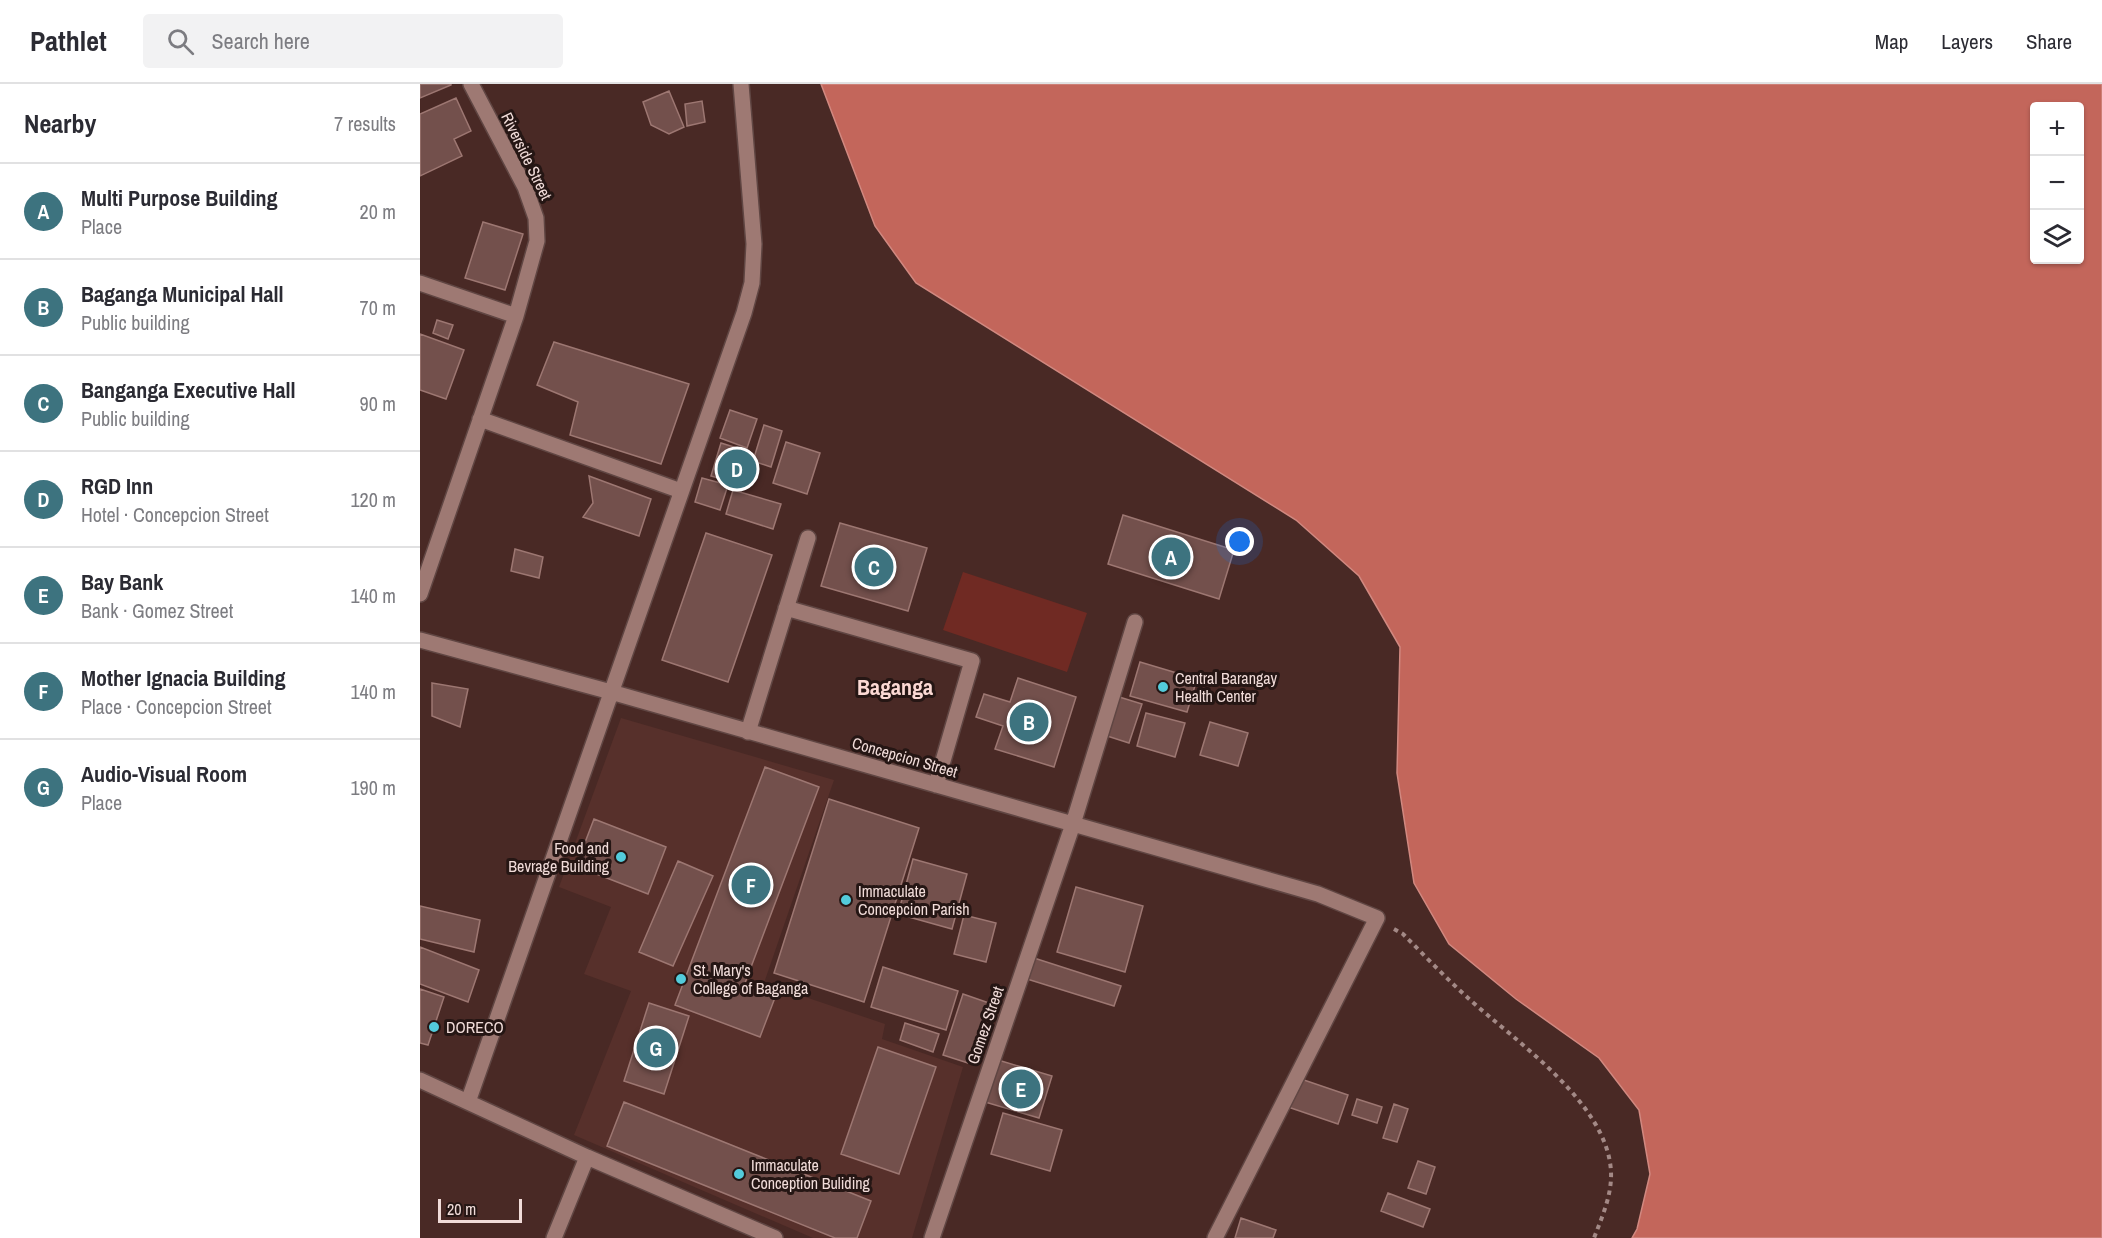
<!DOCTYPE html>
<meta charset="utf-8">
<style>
body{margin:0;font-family:"Archivo Narrow",sans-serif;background:#f2f2f3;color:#2b2b33}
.controls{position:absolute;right:18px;top:18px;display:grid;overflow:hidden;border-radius:6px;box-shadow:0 2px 4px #0004}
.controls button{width:54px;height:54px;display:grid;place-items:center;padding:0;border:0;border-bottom:2px solid #e1e1e2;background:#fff;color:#2b2b33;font:30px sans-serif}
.scale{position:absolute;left:18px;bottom:15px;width:84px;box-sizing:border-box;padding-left:6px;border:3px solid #f1dcd9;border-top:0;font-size:16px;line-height:21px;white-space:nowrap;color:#f1dcd9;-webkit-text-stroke:4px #251614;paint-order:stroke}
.you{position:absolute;left:820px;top:458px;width:21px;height:21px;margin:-15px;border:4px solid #fff;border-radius:50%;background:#1a73e8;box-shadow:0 0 0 9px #1a73e833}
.badge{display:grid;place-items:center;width:39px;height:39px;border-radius:50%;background:#3d737f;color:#fff;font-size:20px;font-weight:700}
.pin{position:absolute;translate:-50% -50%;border:3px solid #fff;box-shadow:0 2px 6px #0006}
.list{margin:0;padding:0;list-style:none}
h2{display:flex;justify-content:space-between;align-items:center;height:78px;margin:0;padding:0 24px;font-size:26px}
h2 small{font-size:20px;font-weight:400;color:#7c7c81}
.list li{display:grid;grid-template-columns:39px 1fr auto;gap:18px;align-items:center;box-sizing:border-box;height:96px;padding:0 24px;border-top:2px solid #e1e1e2}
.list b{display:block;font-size:22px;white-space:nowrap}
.list p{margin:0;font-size:20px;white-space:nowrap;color:#7c7c81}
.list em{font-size:20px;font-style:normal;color:#7c7c81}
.icon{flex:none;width:33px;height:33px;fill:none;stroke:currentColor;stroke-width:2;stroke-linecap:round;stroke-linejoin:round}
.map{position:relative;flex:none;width:1682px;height:1154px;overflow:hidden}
header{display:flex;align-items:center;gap:36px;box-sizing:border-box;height:84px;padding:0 30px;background:#fff;border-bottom:2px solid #e1e1e2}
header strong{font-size:28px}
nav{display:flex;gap:33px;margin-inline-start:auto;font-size:21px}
.search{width:420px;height:54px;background:#f2f2f3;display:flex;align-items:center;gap:15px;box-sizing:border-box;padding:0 21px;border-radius:6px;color:#7c7c81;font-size:22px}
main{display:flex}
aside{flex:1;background:#fff}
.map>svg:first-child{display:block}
.built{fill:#57302b}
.green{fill:#702a23}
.water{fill:#c3665b;stroke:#d18981;stroke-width:1.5;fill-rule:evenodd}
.building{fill:#73504c;stroke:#9d7772;stroke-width:1.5}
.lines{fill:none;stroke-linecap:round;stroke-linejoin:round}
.minor-casing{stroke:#604643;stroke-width:18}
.path{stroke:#a38986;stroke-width:4;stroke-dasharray:4.5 4.5;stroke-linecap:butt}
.minor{stroke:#9e7973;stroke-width:15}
.poi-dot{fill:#53cbdb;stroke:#251614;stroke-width:2}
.labels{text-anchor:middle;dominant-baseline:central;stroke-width:6;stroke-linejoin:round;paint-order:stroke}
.street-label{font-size:16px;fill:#f1dcd9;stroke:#251614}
.poi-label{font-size:16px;fill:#f1dcd9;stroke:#251614;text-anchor:start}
.district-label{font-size:22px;font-weight:bold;fill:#fbd9d4;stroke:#251614}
</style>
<header>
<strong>Pathlet</strong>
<div class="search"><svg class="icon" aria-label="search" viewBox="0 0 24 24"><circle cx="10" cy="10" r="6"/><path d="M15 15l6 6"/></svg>Search here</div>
<nav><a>Map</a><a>Layers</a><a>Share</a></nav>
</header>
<main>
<aside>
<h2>Nearby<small>7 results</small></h2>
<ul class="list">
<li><span class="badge">A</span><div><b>Multi Purpose Building</b><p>Place</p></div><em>20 m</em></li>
<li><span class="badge">B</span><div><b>Baganga Municipal Hall</b><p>Public building</p></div><em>70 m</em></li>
<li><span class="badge">C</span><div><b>Banganga Executive Hall</b><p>Public building</p></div><em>90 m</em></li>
<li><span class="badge">D</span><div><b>RGD Inn</b><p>Hotel · Concepcion Street</p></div><em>120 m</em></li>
<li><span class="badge">E</span><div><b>Bay Bank</b><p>Bank · Gomez Street</p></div><em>140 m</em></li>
<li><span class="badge">F</span><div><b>Mother Ignacia Building</b><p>Place · Concepcion Street</p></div><em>140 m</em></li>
<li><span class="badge">G</span><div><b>Audio-Visual Room</b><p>Place</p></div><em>190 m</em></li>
</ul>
</aside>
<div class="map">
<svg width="1682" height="1154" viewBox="0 0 1682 1154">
<rect width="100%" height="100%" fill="#492925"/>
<path class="built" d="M201,634L414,696L344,899L465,940L462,955L543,983L492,1154H393L154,1051L211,907L164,890L191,823L139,803Z"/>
<path class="green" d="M543,488L667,529L647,588L523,546Z"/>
<path class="water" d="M401,0H1682V1154H1212L1217,1145L1230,1090L1219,1026L1179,974L1096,915L1029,860L994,799L977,689L980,563L939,492L876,436L496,199L455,142ZM1614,22H1660V176H1614Z"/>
<path class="building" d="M0,0H31V1L0,14Z
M249,7L264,43L249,50L231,41L223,18Z
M36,14L51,47L34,55L42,72L0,92V30Z
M282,17L285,38L267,42L265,20Z
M63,138L103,150L85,206L45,194Z
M17,236L33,241L28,255L13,249Z
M0,250L44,266L26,315L0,306Z
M134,258L269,300L241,380L150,351L158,318L117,301Z
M310,326L337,335L327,364L300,354Z
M344,341L362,347L351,383L333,377Z
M366,358L400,369L387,410L353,399Z
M301,359L330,368L320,400L291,392Z
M169,392L231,415L219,452L163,433L173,419Z
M282,394L308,401L300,426L275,418Z
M313,406L361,420L353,445L306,430Z
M703,431L814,466L799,515L688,480Z
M420,439L507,464L488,527L401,502Z
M286,449L352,471L308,598L242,576Z
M95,465L123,473L119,494L91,487Z
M720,578L777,595L767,628L710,612Z
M598,594L656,613L634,683L575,665L583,642L556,633L564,610L590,618Z
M12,599L48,605L40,643L12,632Z
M696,612L722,620L709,659L684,651Z
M726,629L765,639L755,673L717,662Z
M790,638L828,649L818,682L780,671Z
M345,683L399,703L325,899L356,911L340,953L255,921Z
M409,715L499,744L444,918L354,889Z
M174,735L246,763L228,810L156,782Z
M493,775L547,790L532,845L478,830Z
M258,777L293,792L253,882L219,868Z
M656,803L723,822L705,888L637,868Z
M0,822L60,836L54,868L0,855Z
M544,831L576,839L566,878L534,870Z
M0,863L59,886L48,918L0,900Z
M614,874L701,902L694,922L607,895Z
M463,883L538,907L526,946L451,923Z
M0,905L24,913L8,961L0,959Z
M543,910L569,919L548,979L523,971Z
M229,919L269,932L244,1010L204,997Z
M485,939L519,950L513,968L480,956Z
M458,963L516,983L479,1090L421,1070Z
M578,976L632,992L619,1034L565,1018Z
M878,994L928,1011L918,1040L868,1023Z
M937,1015L962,1023L957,1039L932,1031Z
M204,1018L451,1117L437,1154H415L187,1062Z
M974,1020L988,1025L977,1058L963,1054Z
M583,1029L642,1046L630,1087L571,1070Z
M998,1077L1015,1083L1006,1110L988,1104Z
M968,1109L1010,1125L1003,1143L961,1127Z
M821,1134L856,1146L853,1154H815Z"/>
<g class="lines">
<g class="minor-casing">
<path id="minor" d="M0,199L96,232
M60,335L261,407
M0,510L96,232L117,157L116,134L105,103L51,0
M366,524L552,577L516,701
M0,556L191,608L898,810L957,834L795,1154
M328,648L388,454
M0,996L167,1073L355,1154
M48,1018L324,229L332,199L334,160L321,0
M134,1154L167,1073
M512,1154L653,740L715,538"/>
</g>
<path class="path" d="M974,845L983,850C1004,871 1026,894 1048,914C1095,957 1188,1019 1191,1088C1192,1111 1182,1133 1174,1154"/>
<use href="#minor" class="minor"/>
</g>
<g class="poi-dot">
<circle cx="743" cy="603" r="6"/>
<circle cx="201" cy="773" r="6"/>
<circle cx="426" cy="816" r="6"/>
<circle cx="261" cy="895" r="6"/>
<circle cx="14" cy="943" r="6"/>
<circle cx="319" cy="1090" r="6"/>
</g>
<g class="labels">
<g class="street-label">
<text transform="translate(107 72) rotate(64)">Riverside Street</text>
<text transform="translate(485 673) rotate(16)">Concepcion Street</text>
<text transform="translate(565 941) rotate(-71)">Gomez Street</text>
</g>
<g class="poi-label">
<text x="755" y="594">Central Barangay<tspan x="755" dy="18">Health Center</tspan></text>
<text x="189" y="764" text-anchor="end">Food and<tspan x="189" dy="18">Bevrage Building</tspan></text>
<text x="438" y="807">Immaculate<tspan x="438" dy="18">Concepcion Parish</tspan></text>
<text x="273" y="886">St. Mary's<tspan x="273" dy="18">College of Baganga</tspan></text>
<text x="26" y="943">DORECO</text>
<text x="331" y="1081">Immaculate<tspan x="331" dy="18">Conception Buliding</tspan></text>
</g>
<g class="district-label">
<text x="475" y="603">Baganga</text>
</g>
</g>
</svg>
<div class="controls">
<button>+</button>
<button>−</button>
<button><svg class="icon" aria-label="layers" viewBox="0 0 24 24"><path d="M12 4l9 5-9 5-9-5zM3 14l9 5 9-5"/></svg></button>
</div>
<div class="scale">20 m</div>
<div class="you"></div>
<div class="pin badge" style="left:751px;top:473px">A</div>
<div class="pin badge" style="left:609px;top:638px">B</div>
<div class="pin badge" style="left:454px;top:483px">C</div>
<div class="pin badge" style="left:317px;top:385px">D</div>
<div class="pin badge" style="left:601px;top:1005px">E</div>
<div class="pin badge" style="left:331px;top:801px">F</div>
<div class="pin badge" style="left:236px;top:964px">G</div>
</div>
</main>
